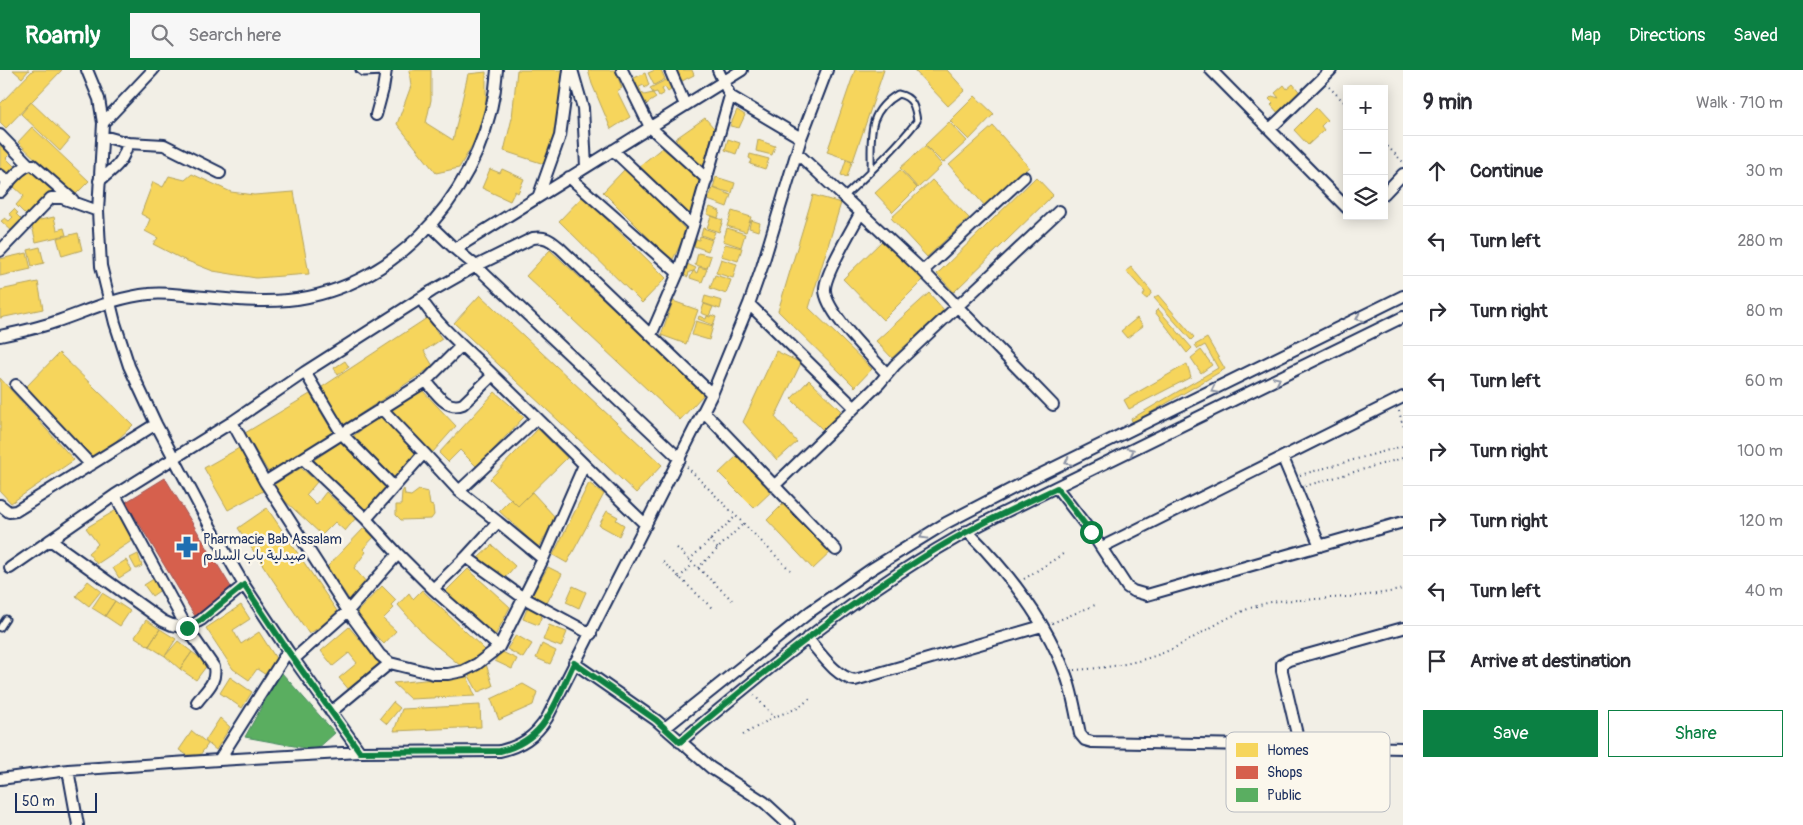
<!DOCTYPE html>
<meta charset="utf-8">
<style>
body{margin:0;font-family:Pangolin,"Playpen Sans Arabic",sans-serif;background:#f7f7f7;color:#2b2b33}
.controls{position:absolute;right:15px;top:15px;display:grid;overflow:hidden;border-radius:0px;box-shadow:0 2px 12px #0003}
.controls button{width:45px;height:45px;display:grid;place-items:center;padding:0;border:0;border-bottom:1px solid #e1e1e2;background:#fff;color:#2b2b33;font:25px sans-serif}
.scale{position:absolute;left:15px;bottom:12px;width:82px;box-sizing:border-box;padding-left:5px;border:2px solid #1b2f5e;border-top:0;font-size:14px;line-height:18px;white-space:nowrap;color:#1b2f5e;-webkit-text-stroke:4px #fbf7ec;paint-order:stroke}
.stop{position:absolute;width:15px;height:15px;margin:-11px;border:4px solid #0b8043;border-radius:50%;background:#fff}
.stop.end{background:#0b8043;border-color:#fff;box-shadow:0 1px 5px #0008}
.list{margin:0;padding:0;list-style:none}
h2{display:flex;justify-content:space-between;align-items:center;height:65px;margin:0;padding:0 20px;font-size:21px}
h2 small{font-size:16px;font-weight:400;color:#7c7c81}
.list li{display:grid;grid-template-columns:32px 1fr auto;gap:15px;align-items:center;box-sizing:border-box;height:70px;padding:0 20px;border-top:1px solid #e1e1e2}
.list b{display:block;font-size:19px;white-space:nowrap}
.list em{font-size:16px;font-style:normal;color:#7c7c81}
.actions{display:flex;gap:10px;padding:15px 20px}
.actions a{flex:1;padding:11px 0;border:1px solid #0b8043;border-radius:0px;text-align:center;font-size:18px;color:#0b8043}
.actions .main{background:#0b8043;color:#fff}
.icon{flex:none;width:28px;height:28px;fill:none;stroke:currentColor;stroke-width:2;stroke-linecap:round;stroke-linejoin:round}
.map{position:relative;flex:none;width:1403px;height:755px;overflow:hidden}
header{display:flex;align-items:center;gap:30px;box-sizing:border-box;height:70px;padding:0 25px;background:#0b8043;color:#fff}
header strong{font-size:24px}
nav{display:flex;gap:28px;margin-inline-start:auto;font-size:18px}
.search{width:350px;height:45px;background:#f7f7f7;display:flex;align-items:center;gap:12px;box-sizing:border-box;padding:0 18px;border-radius:0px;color:#7c7c81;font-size:19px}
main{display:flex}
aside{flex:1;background:#fff}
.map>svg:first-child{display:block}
.homes{fill:#f6d55c;stroke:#b4a35d}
.shops{fill:#d6604d;stroke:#9e5152}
.public{fill:#5aae61;stroke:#478860}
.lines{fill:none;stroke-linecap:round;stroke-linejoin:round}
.service-casing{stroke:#1b2f5e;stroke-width:9}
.minor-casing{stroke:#1b2f5e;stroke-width:14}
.path{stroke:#1b2f5e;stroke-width:2;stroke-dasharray:1 4;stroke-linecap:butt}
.service{stroke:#fbf7ec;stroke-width:5}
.minor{stroke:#fbf7ec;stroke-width:10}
.oneway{stroke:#8b93a5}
.route{stroke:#0b8043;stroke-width:6}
.labels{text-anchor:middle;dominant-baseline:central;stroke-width:5;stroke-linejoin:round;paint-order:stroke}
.poi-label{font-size:14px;fill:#1b2f5e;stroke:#fbf7ec;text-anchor:start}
.key{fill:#fbf7ec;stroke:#b8bbc1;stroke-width:1}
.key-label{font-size:14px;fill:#1b2f5e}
</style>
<header>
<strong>Roamly</strong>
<div class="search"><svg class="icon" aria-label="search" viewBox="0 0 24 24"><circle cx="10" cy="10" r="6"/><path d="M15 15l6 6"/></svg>Search here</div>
<nav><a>Map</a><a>Directions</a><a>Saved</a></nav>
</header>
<main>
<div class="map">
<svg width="1403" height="755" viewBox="0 0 1403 755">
<rect width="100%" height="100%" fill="#f2efe6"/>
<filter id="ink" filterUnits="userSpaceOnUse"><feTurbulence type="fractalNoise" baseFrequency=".02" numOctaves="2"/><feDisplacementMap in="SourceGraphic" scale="10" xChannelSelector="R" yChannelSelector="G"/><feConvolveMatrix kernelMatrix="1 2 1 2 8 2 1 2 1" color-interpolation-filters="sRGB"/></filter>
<g filter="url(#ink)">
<path class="homes" d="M13,0H29L22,8Z
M33,0H62L6,58L0,52V34Z
M409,0H431V30L426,53L453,70L468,4L486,2V35L477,67L459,98L436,103L397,54L411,16Z
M517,0H563L558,57L544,94L504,81L512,48Z
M588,0H615L622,18L617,21L630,47L611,59L592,14Z
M655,0H661L665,9L654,15L648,3Z
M674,0H692L694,5L680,12Z
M855,0H884L853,91L827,82Z
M914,0H947L965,20L948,36Z
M645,3L649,15L645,18L644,15L639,17L641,21L639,22L634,8Z
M668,9L672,19L668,22L665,17L662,19L664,23L659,26L657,22L653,23L650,18Z
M1293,14L1302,25L1280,45L1271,35L1273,33L1269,29L1272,26L1279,28L1275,23L1284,15L1287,19Z
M642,22L644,25L653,23L656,28L645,35L639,23Z
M975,26L994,44L969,70L950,51Z
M31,32L70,69L60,81L21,44Z
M1316,38L1327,50L1321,56L1324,60L1308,75L1294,60Z
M737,40L745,45L739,58L730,56Z
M705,48L714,58L703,98L675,69Z
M949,52L967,71L943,93L925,75Z
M993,56L1029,97L985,136L949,95Z
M32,57L89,111L74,126L18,72Z
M0,66L14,80L6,88L16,98L5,109L0,104Z
M728,69L740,73L736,84L725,80Z
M758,70L775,76L772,85L756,81Z
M925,76L942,95L918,118L900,98Z
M662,78L701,109L690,145L638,97Z
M750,84L769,89L765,99L750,94L752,90L749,88Z
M846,90L852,92L847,107L841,105Z
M29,99L53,121L29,148L16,135L24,126L13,116Z
M490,99L500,103L502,99L524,109L518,123L515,121L510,131L482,118Z
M625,99L687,161L672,191L603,122Z
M900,100L917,118L893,142L875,123Z
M192,104L231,122L254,125L294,122L309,204L256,208L213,201L182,189L153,174L158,168L145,161L150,149L141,144L153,112L163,117L169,106L185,110Z
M716,107L735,113L732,123L713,118Z
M1036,107L1053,125L954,222L937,204Z
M932,110L969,148L927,187L891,148Z
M713,118L731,125L727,137L708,130Z
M813,125L841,133L809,238L872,299L855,317L778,241Z
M583,126L666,208L642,233L559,151Z
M710,137L720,141L718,148L707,144Z
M14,139L18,143L16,144L23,151L13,162L1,151L5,148L9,151L13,147L9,144Z
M732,141L751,147L746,162L727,156Z
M711,146L723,150L719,162L707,158Z
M54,147L57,160L64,158L66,165L36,172L31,152Z
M751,150L760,153L758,161L749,158Z
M703,158L715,162L712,169L701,165Z
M727,158L745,164L741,177L723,171Z
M78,163L82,180L62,186L57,168Z
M700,166L712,170L708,181L691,175L693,168L699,170Z
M885,168L924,209L883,250L843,209Z
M725,174L742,178L738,191L721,186Z
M40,177L44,193L32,196L28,180Z
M550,180L705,323L680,350L526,206Z
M27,183L31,199L0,206V189Z
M698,183L711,186L707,198L695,195Z
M721,189L737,194L733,208L716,203Z
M687,194L696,198L694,201L689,202L688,207L684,205Z
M699,197L707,199L702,212L690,208L693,201L697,203Z
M1131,197L1152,222L1147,229L1143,226L1145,222L1126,201Z
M715,205L731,210L726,224L710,218Z
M38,212L43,239L0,248V220Z
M929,223L944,240L892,288L876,271Z
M480,225L662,395L636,423L454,253Z
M1158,225L1194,267L1191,270L1154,228Z
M705,226L722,231L720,239L703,233Z
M673,231L698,240L686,274L661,265Z
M704,234L713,237L709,246L701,243Z
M1158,239L1192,278L1187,283L1155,242Z
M711,245L716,247L713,255L698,249L699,246L706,249L707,246L710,247Z
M427,248L442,269L424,281L433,296L342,356L319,319Z
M1137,248L1143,256L1127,268L1121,261Z
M696,251L713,256L709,270L692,265Z
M1207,268L1225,299L1133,353L1131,349L1218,298L1205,275L1198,279L1195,275Z
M1201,280L1212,295L1201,303L1191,288Z
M776,281L801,293L775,347L797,372L777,390L743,352Z
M59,283L133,355L95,391L25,318Z
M345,291L349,297L338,305L334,298Z
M1187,294L1191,307L1129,339L1124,330Z
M0,308L74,390L11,433L0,421Z
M809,310L842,342L824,361L791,329Z
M421,319L456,356L432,383L389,340Z
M495,322L524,347L477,397L460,380L448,392L439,383Z
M310,324L334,364L269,403L245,363Z
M381,345L421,382L395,408L352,367Z
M538,359L567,388L518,436L490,409Z
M341,372L386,418L364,441L314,390Z
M241,377L265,420L228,440L204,398Z
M738,385L773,420L754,438L719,403Z
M301,398L317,412L306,425L316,435L326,422L355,449L345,461L335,452L322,465L270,417Z
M589,413L604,424L567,493L553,485Z
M404,419L405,425L411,426L419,420L428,422L430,435L433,436L434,445L431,449L401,450L396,445V435H401L402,422Z
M532,422L555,447L539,478L499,441L511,429L518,436Z
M785,432L832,481L813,499L767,450Z
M267,438L339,544L309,564L238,458Z
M118,439L133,470L97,494L88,483L98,474L86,458Z
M607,441L618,447L616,450L624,455L619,466L599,455Z
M364,458L374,467L363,479L366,482L354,498L367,513L351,532L327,497Z
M492,475L515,496L503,510L478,488Z
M138,484L142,496L136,499L130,488Z
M126,490L132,500L119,508L113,498Z
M548,497L562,504L547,533L532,525Z
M468,499L510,537L495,566L445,522Z
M155,508L162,519L152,526L144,515Z
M88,511L101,521L89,536L76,526Z
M382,516L396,530L391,535L394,538L383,549L396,561L384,574L354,545Z
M573,516L586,522L579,538L566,532Z
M422,520L485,580L462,597L426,567L398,535L409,523L413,529Z
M102,523L115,531L105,546L92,538Z
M115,531L130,541L120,556L105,546Z
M529,534L544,541L538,555L523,549Z
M241,535L250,549L233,560L241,574L259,562L277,590L266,605L257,599L249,610L233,599L206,558Z
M146,550L160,559L149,576L135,567Z
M549,555L567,562L561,577L543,570Z
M349,557L382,596L351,622L339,608L357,593L349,583L333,596L321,581Z
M160,559L176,569L165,586L149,576Z
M516,565L532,574L523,588L507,579Z
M178,571L192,582L180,599L165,586Z
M542,574L556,581L550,594L536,588Z
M500,581L517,589L512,599L495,591Z
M192,582L208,594L196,610L180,599Z
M486,594L493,616L478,622L468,604Z
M467,606L475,626L410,629L393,613Z
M230,607L252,622L242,638L220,623Z
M523,614L537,622L533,635L499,650L491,629Z
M393,632L400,638L387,654L380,648Z
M480,635L481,657L394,661L402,639Z
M220,648L230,657L216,680L205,671Z
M192,661L208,674L200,685H187L179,680Z"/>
<path class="shops" d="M165,408L234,522L195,546L126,432Z"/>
<path class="public" d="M281,602L335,663L316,680L245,667Z"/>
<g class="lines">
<g class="service-casing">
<path id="service" d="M359,0L363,3L385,2
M845,126C870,102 896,78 917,51C915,37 913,27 898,24C865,43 872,68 871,101
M0,558L6,549"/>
</g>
<g class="minor-casing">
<path id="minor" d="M87,0L99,29L103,53L98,141L101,196L115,253L129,296L156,354L211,458L244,515L288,581L360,682
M572,0L583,38L586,97
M622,0L650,57L707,109
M670,0L685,35
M718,0L730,26
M1211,0L1347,138
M376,45L383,19L386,0
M103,53L153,0
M1270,59L1331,0
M0,65L29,95
M103,66L128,73L164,75L220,103
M613,80L693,156
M797,83L923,201L1053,335
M0,105L9,113
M569,107L678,203
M99,111C116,97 122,94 128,73
M0,122C8,114 21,94 33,95L73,130
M1384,124L1403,104
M539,125L560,66L569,0
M861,142C852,159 826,202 825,218C823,240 872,287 887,304
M430,155L455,179L476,196L680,389
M455,179L742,0
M0,181L51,128H62L98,141
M923,201L1024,107
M421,229C440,259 469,281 494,306C545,355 595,406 646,455
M749,234L854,337
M651,265L678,203L693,156L730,26L801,68
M0,266C19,262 37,258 55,252C85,242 116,227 149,224C164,222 179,225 194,226C225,229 257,233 288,230C402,219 490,110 497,0
M305,302L432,221L476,196L533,168C546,166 550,170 560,178L712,324
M426,311L461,276
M16,315L91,395
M381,338L424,383
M704,342L836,480
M232,352L305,302L342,364L393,416
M424,383L459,421L498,452L466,487L433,519L398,484L366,449Z
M1283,388L1320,476
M303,389L366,449
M265,412L426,311C436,322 446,341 463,334L493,305
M774,416L879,314L895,295L1059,141
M1057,418L1091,462L1127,517L1133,521L1147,525L1403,452
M459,421L537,348
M115,425L187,558L201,550L244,515
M0,435L9,442L16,441L156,354
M498,452L543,489
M967,461C1008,502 1046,550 1066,605C1073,624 1076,645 1080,664L1085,670L1092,672L1403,678
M50,470L163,551L172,555L187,558L214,597C217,613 206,620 197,632
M1102,477L1403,327
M466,487L522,527L591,564
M10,498L115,425L232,352L265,412L348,541L380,585L390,593L434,604H448L463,601L477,594L499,577L543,489L584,395
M433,519L499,577
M807,568C820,582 835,607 855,610L1042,556
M294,589L348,541L398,484
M574,593L656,650L711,698L764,732L789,755
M331,642L390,593
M665,658L811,541L870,500L946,453L1025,412L1403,226
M680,672C780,588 880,505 997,446L1403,247
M1300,677L1282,601V594L1289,590L1403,558
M219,690L288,581
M68,700L78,755
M0,709L68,700L219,690L360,682L500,681C521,676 535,667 547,648L712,324L749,234L762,197L801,68L827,0"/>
</g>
<path class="path" d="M1329,17L1347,35
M1384,73L1403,92
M1399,341L1403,356
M687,397L790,500
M1300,405L1403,376
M1305,416L1403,388
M710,470L718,479
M677,478L732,530
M689,490L736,446
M663,492L713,539
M698,498L743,454
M679,508L693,494
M1024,509L1063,484
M1052,553L1095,535
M1074,600C1108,598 1143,593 1174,578C1204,563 1233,541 1267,533C1283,529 1299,531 1316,529C1345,527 1375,526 1403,519
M754,625L774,647
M743,665L774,647L798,638L812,627"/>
<use href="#service" class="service"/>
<use href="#minor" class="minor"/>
</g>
<defs><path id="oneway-chevron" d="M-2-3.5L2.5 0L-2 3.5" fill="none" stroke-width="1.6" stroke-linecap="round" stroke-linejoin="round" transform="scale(1.25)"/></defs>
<g class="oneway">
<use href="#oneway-chevron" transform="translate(1359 248) rotate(154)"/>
<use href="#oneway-chevron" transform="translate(1277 310) rotate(-26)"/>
<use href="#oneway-chevron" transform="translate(1214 320) rotate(154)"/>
<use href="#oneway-chevron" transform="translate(1131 381) rotate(-26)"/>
<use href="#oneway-chevron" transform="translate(1068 392) rotate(154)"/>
<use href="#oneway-chevron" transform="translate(923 466) rotate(149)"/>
</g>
</g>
<g class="lines" filter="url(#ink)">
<path class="route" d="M187,558L201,550L244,515L288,581L360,682L500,681C547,670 555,632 574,593L656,650L680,672C763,602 846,534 938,478C976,455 1017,437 1057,418L1091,462"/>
</g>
<defs>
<g id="pharmacy-bare" transform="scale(1.725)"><path d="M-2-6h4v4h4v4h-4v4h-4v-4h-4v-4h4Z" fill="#1f6fb2" stroke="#fbf7ec" stroke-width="2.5" paint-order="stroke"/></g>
</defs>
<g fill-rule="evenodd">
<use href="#pharmacy-bare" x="187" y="477"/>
</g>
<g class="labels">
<g class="poi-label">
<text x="203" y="469">Pharmacie Bab Assalam<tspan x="203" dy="16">صيدلية باب السلام</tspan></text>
</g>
</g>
<rect x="1226" y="662" width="164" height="80" rx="8" class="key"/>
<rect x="1236" y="673" width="22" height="14" fill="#f6d55c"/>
<rect x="1236" y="696" width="22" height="13" fill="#d6604d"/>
<rect x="1236" y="718" width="22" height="14" fill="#5aae61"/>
<g class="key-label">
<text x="1267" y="685">Homes</text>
<text x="1267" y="707">Shops</text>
<text x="1267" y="730">Public</text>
</g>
</svg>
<div class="controls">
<button>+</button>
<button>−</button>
<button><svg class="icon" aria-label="layers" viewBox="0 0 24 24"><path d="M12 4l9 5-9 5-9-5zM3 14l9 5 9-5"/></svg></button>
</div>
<div class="scale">50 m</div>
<div class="stop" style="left:1091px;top:462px"></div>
<div class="stop end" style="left:187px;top:558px"></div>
</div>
<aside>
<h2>9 min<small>Walk · 710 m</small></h2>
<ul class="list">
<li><svg class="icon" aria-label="ahead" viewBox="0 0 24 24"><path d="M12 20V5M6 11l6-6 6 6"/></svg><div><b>Continue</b></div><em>30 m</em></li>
<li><svg class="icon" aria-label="left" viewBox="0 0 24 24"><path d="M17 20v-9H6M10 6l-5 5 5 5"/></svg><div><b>Turn left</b></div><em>280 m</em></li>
<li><svg class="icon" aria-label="right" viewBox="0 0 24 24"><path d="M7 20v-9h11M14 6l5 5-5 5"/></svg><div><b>Turn right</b></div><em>80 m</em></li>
<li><svg class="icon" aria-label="left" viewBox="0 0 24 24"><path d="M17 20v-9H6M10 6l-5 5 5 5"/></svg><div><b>Turn left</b></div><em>60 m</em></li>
<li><svg class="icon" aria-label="right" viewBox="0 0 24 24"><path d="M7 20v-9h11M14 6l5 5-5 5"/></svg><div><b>Turn right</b></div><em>100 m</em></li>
<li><svg class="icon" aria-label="right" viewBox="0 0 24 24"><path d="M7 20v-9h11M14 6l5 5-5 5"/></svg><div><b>Turn right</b></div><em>120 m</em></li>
<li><svg class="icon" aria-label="left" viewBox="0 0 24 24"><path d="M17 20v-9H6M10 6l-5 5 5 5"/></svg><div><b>Turn left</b></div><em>40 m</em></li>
<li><svg class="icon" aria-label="arrive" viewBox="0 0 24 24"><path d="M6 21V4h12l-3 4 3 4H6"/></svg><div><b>Arrive at destination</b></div></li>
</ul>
<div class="actions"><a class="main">Save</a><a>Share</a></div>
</aside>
</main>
